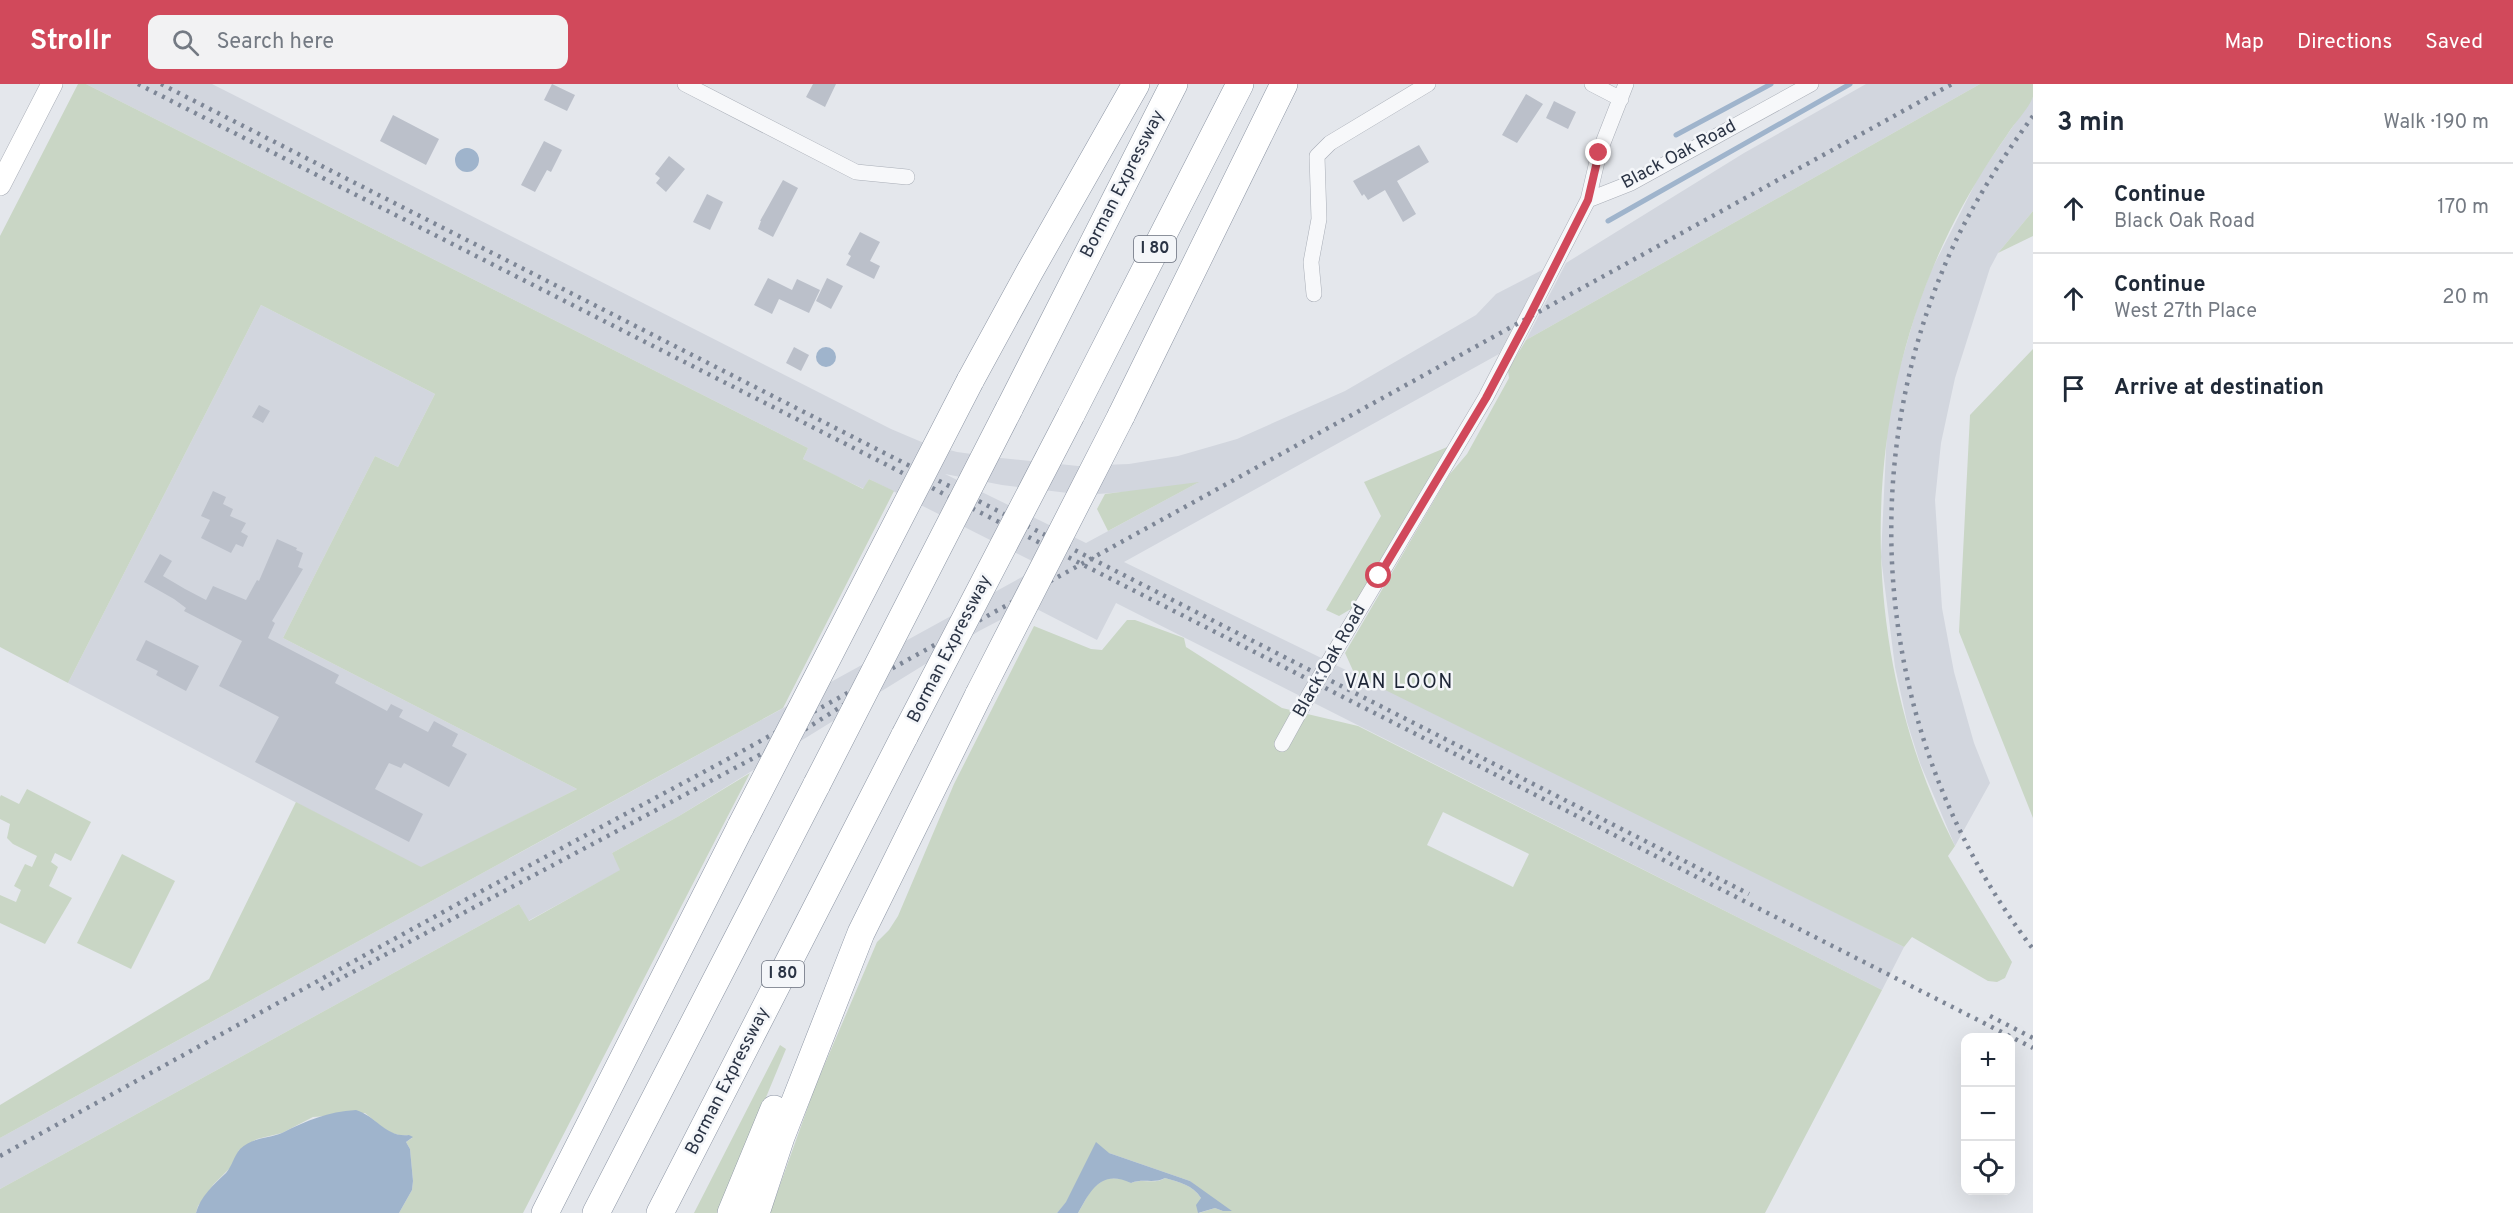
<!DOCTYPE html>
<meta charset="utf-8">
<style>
body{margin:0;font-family:Overpass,sans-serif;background:#f2f2f3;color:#1f2937}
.controls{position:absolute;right:18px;bottom:18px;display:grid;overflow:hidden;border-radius:12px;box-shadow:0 6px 24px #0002}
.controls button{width:54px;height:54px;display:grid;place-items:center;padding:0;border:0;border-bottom:2px solid #e0e1e3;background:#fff;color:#1f2937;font:30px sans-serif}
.stop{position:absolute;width:18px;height:18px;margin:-14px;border:4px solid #d1495b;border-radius:50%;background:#fff}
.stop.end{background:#d1495b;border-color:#fff;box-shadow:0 2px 6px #0008}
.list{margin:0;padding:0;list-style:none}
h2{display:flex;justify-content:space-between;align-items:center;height:78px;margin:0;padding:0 24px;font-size:26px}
h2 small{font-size:20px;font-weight:400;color:#747a83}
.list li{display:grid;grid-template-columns:39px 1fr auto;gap:18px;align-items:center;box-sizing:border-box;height:90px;padding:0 24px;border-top:2px solid #e0e1e3}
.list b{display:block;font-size:22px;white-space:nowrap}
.list p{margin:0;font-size:20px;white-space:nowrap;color:#747a83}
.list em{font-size:20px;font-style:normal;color:#747a83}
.icon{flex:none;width:33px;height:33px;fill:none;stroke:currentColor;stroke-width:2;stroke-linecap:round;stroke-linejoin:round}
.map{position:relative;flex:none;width:2033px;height:1129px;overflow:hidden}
header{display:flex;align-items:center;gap:36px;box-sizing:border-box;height:84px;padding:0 30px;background:#d1495b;color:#fff}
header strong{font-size:28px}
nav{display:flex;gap:33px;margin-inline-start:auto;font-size:21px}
.search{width:420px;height:54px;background:#f2f2f3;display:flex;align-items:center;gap:15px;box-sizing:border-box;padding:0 21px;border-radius:12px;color:#747a83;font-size:22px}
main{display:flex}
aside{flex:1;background:#fff}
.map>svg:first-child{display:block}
.built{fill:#d2d6de;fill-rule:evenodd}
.green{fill:#c9d6c5;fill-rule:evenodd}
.water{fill:#9fb4cc}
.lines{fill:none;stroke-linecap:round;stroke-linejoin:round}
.stream{stroke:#9fb4cc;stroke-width:5}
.building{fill:#bbc0ca}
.street-casing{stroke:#a9aeb7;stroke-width:16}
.secondary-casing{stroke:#a9aeb7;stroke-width:22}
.highway-casing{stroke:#8b94a3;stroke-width:28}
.street{stroke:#f7f8fa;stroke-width:15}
.secondary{stroke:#fff;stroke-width:21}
.highway{stroke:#fff;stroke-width:27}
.rail{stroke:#7d8696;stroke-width:4.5;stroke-dasharray:3 6;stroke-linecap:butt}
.highway-bridge-casing{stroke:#8b94a3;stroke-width:28;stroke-linecap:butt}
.highway-bridge{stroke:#fff;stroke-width:27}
.route{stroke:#d1495b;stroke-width:8}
.labels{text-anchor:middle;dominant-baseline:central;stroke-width:5;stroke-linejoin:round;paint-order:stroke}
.shield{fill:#f4f6f9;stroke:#676e7b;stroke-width:1.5}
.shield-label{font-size:16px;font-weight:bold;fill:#2b3445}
.street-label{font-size:18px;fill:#2b3445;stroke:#f4f6f9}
.neighbourhood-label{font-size:20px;letter-spacing:1.5px;fill:#1d2536;stroke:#f4f6f9}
</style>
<header>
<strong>Strollr</strong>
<div class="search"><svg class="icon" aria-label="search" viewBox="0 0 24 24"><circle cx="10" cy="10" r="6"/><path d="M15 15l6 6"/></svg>Search here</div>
<nav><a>Map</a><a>Directions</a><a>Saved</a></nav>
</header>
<main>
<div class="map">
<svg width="2033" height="1129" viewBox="0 0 2033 1129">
<rect width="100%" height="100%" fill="#e4e7ec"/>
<path class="built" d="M86,0H212L891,345L924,359L957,368L1001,374L1078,382L1129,380L1178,372L1237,355L1345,307L1476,231L1496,210L1544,185L1499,270L1124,478L1582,701L1904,863L1882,906L1116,519L1097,556L1029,521L979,547L679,732L612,769L621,786L528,837L519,820L0,1105V1054L1042,482L869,395L864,405L834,391L803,375L808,364ZM945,390L1002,401L1085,411L1137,407L1197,399L1086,459Z
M1866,0H1980L1526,256L1566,179L1744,69Z
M2033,13V127L1998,169L1990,184L1955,294L1941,359L1935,416L1942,524L1954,588L1974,659L1990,699L1955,762L1920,679L1907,638L1895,583L1881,473L1887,345L1895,300L1917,224L1931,187L1979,92Z
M261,221L435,310L398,383L375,372L283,554L577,705L421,784L68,599Z"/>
<path class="green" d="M78,0H86L808,364L803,375L863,405L869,395L894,407L783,624L0,1054V1021L209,895L296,718L421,783L577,705L283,554L375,372L398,383L435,310L261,221L68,599L0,563V152Z
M1980,0H2033C2033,4 2033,10 2033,13C2028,26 2014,39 2007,51C1985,82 1966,114 1949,148C1856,338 1858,574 1955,762L1948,772L2012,878L2005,894L1997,898L1988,897L1912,853L1904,863L1355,591L1345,569L1449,391L1467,370L1509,294L1508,286L1526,256Z
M2033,127V152L1998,169Z
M2033,265V734L1959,548L1970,331Z
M1452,361L1356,522L1339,532L1326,526L1381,432L1364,398Z
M1199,398L1108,447L1097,425L1105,410Z
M1127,536H1135L1184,554L1186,563L1282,624L1358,642L1882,906L1765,1129H1199L1215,1124L1223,1127L1190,1097L1109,1069L1057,1129H770L815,1003L877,858L889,846L898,832L954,700L1034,542L1091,565L1102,566ZM1443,728L1529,770L1513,803L1427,761Z
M750,689L523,1129H399L412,1106L413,1097L410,1065L406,1058L412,1054L409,1051C390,1054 378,1039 365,1029L313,1033L282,1049L257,1055L239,1066L232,1082L213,1101L198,1122L196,1129H0V1105L519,820L529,837L620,786L612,769L679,732Z
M27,705L91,738L71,777L55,769L51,778L58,783L49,802L72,814L45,860L0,839V811L16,818L21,806L14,802L25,780L32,783L37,772L13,760L7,754L10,740L0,735V713L1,711L19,720Z
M122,770L175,797L131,885L77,859Z
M780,961L786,965L718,1129H694Z
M1107,1094L1124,1095L1131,1099C1143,1094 1154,1101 1165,1094C1179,1098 1193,1101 1201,1114L1199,1129H1078L1092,1104Z"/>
<path class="water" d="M455 76a12 12 0 1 1 24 0a12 12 0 1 1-24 0Z
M816 273a10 10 0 1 1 20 0a10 10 0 1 1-20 0Z
M356,1026C376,1032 386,1054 409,1051L413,1053L406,1058L410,1065L413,1097L412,1106L399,1129H196C200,1113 214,1100 226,1089C232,1082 234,1072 240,1065C252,1053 268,1055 282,1049C308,1036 327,1028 356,1026Z
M1096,1058L1109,1069L1190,1097L1232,1127H1223L1215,1124L1198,1129L1196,1121L1201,1114C1193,1101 1179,1098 1165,1094C1154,1100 1143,1094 1131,1099C1101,1085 1091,1106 1078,1129H1057L1066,1118Z"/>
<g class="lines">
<path class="stream" d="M1676,51L1771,0
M1608,137L1850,0"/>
</g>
<path class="building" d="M552,0L575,11L567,27L544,16Z
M813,0H836L825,23L806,13Z
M1526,10L1543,20L1517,59L1502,51Z
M1554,17L1576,28L1568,45L1546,34Z
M393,31L439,55L426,81L380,57Z
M544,57L562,66L551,88L547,86L535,108L521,101Z
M1419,61L1429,78L1397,97L1416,130L1403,138L1385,106L1368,116L1364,110L1362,112L1353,97Z
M669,72L685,85L666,108L656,99L660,94L655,90Z
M783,96L798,104L773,153L758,145L761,137H760Z
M707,110L723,118L710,146L693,138Z
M860,148L880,158L870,177L880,182L874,195L846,181L851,172L848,170Z
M768,194L792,206L797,195L820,206L809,229L779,215L772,230L754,221Z
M827,194L843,202L831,225L816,217Z
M794,263L809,271L801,287L786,279Z
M259,321L270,327L263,339L252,333Z
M213,407L226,413L223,420L233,425L230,432L246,439L241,448L248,452L243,463L236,460L231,469L201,454L210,436L201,432Z
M277,455L297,464L296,466L303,469L298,483L303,485L272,537L275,539L268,554L339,591L335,599L387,627L391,620L403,626L399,633L428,648L434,637L458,650L452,662L467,670L449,703L404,679L401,684L389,679L375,705L423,730L409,758L255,678L279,633L219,602L242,557L184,527L186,524L174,515L144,498L160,470L172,477L163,492L185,505L206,516L213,502L246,516L257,496L259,497Z
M146,556L199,582L186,607L156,591L158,587L136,576Z"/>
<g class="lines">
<g class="street-casing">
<path id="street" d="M685,0L856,88L907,93
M1592,0L1621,15
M1588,116L1599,69L1626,0
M1314,210L1311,178L1319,135L1317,72L1330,59L1428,0
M1282,660L1309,611L1486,313L1588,116L1631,99L1811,0"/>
</g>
<g class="secondary-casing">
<path id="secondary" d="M0,101L52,0"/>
</g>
<g class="highway-casing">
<path id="highway" d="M970,297L1030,187L1136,0
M1009,325L1174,0
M1071,331L1240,0
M1121,332L1284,0
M545,1129L741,742
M596,1129L817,700
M660,1129L905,651
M731,1129L774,1025
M756,1129L781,1053L861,849L979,610"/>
</g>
<use href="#street" class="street"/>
<use href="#secondary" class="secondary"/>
<use href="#highway" class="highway"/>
<path class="rail" d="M138,0L2033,964
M161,0L1749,810
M2033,32C2002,74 1973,119 1951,167C1848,396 1880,666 2033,865
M321,905L793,653L853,615
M1990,932L2033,954
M0,1072L465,816L726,676L1952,0"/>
<g class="highway-bridge-casing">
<path id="highway-bridge" d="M979,610L1121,332
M905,651L1071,331
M817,700L1009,325
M741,742L970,297"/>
</g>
<use href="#highway-bridge" class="highway-bridge"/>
</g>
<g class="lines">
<path class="route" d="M1379,492L1486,314L1528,235L1588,116L1599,69"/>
</g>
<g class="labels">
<g class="shield">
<rect x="1134" y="152" width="42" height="26" rx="4.5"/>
<rect x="762" y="877" width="42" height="26" rx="4.5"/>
</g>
<g class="shield-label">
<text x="1155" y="165">I 80</text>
<text x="783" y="890">I 80</text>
</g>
<g class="street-label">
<text transform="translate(1679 71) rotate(-28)">Black Oak Road</text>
<text transform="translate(1123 100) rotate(-63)">Borman Expressway</text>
<text transform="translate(950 565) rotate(-63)">Borman Expressway</text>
<text transform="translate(1330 577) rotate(-60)">Black Oak Road</text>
<text transform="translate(728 997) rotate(-63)">Borman Expressway</text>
</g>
<g class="neighbourhood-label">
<text x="1399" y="599">VAN LOON</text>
</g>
</g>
</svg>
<div class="controls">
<button>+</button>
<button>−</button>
<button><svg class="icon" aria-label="locate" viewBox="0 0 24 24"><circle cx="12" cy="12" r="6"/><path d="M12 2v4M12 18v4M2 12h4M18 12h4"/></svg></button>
</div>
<div class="stop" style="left:1379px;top:492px"></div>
<div class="stop end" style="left:1599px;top:69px"></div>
</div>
<aside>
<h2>3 min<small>Walk · 190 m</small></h2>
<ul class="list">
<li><svg class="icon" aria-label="ahead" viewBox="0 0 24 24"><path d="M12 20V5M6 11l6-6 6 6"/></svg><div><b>Continue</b><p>Black Oak Road</p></div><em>170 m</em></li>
<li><svg class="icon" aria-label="ahead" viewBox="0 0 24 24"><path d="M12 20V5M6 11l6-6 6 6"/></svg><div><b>Continue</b><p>West 27th Place</p></div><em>20 m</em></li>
<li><svg class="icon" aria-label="arrive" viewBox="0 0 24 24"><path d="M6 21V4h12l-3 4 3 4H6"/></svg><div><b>Arrive at destination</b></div></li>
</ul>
</aside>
</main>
